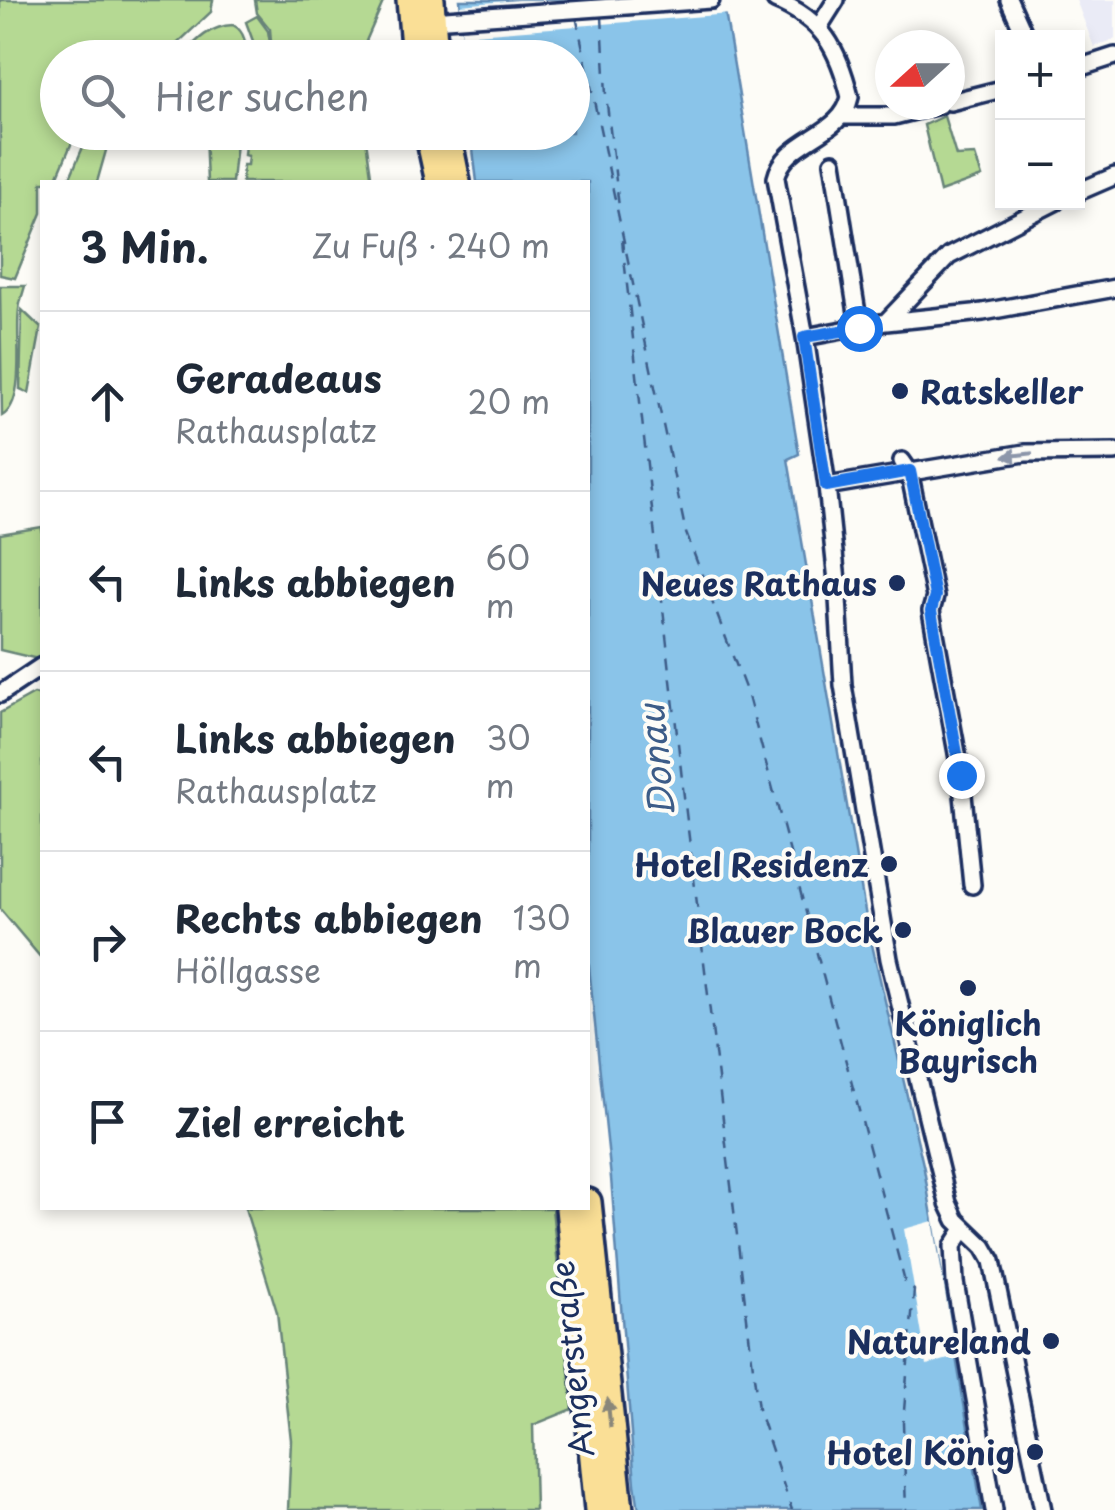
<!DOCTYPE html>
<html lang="de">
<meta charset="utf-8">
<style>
body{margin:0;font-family:"Playpen Sans",sans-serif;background:#f2f2f3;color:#1f2937}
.controls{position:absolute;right:30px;top:30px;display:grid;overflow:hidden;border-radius:0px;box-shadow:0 5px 15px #0003}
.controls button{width:90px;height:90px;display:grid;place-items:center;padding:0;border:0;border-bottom:2px solid #e0e1e3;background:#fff;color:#1f2937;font:50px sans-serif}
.compass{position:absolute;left:875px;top:30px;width:90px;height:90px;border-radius:50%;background:#fff;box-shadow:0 5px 15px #0003;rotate:249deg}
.stop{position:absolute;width:30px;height:30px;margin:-22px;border:8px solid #1a73e8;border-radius:50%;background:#fff}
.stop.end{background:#1a73e8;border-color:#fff;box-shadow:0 2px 10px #0008}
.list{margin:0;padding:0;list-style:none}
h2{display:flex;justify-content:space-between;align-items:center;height:130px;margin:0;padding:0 40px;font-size:42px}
h2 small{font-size:32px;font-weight:400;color:#747a83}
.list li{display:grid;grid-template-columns:65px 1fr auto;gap:30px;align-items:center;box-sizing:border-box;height:180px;padding:0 40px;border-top:2px solid #e0e1e3}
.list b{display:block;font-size:38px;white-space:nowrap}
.list p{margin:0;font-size:32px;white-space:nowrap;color:#747a83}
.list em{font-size:32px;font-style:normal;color:#747a83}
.icon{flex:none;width:55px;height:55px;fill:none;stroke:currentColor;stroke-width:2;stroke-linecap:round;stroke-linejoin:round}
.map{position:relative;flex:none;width:1115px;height:1510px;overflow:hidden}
.search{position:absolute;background:#fff;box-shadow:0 5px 15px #0003;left:40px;top:40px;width:550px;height:110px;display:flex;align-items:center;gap:25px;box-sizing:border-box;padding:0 35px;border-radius:55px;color:#747a83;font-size:38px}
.panel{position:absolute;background:#fff;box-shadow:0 5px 15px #0003;left:40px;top:180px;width:550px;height:1030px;border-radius:0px}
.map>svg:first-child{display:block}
.built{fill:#eaebf6}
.green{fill:#b5d993;stroke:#688478;stroke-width:2.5}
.water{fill:#8ac4e9;stroke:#5e88b1;stroke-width:2.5}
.pier{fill:#fdfcf7}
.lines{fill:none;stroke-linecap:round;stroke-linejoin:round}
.ferry{stroke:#3c5c88;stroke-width:2.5;stroke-dasharray:12 10;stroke-linecap:butt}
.street-casing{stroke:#1b2f5e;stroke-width:22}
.primary-casing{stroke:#1b2f5e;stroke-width:32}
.street{stroke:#fdfcf7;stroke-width:15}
.primary{stroke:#fadf96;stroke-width:25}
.oneway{fill:#8c96aa}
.oneway2{fill:#8a877a}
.route{stroke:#1a73e8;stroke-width:12}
.poi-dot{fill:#1b2f5e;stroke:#fdfcf7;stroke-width:4}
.labels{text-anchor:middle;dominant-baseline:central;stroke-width:8;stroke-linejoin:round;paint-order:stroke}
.poi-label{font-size:32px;font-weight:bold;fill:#1b2f5e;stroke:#fdfcf7;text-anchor:end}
.street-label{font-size:32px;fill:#1b2f5e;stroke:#fdfcf7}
.water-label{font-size:35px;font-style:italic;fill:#3c5c88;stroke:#fdfcf7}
</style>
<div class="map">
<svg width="1115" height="1510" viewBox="0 0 1115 1510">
<rect width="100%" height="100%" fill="#fdfcf7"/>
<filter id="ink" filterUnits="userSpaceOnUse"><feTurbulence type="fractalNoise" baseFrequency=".01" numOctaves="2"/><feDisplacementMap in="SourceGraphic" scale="20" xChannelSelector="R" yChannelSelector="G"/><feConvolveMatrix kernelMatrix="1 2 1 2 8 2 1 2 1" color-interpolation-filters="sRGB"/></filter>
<g filter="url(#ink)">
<path class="built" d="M1076,0H1115V39L1094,47Z"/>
<path class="green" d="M0,0H213L211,12L163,57L151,49L94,41L88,57L58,58V132L76,133L55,182H42V213L15,278L0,275Z
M255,0H384L359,57H252L253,41L246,22L257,16L268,31L272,54L270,29L257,13Z
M233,25C246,32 246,45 245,57H181C196,41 209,26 233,25Z
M944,116L956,156L975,155L982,177L940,192L924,125Z
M89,133H111L97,182H68Z
M205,133H237L232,182H207Z
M246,133H365L372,182H242L243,165H247L248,156L244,155Z
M0,286H25C23,293 20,301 19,309C15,335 27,402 2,416Z
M22,310L41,328L29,393L20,389Z
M42,527V660L0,650V534Z
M34,694L42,696V959L0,909V713Z
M245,1208H552L573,1409L533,1425L535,1510H288L291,1440L277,1312Z"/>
<path class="water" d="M460,0H723L799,454L788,459L867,923L924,1169L982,1510H639L635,1484L611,1178L588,957V182H477L471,133L572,132V58L465,57Z"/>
<path class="pier" d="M518,0H728L730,14L462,35L460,5Z
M933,1221L956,1357L927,1365L904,1229Z"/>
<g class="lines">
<path class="ferry" d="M576,16L686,533L748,696L905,1282L914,1290L903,1423L906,1510
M602,16L606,95L619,207
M622,240L683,788L758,1409L792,1510"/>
<g class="street-casing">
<path id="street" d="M775,0C823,20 838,48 850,97C842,137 785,138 776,178L805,337L827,486L837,581L843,685L889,959L948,1203L956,1220L984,1247L992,1261L1043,1510
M1009,0L1026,38
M432,20L711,0
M819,27L836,0
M1078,68L1115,56
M950,102L1002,89
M842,116H894L939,105
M833,162L860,332
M1078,192L1115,176
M886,322L949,256L1055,202
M805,337L886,322L983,312L1115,288
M902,461L909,471L935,597L931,611L961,775L972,885
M827,486L1025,453L1115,452
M0,694L42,666
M964,1229L953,1246L955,1282L994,1510"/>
</g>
<g class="primary-casing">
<path id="primary" d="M410,0L415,58
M431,0L435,58
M428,132L439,182
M447,132L457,182
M588,1202L620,1510
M569,1208L598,1510"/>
</g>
<use href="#street" class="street"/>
<use href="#primary" class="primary"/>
</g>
<defs><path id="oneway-solid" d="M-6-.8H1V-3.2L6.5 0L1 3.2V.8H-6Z" transform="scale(2.5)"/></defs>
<use class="oneway" href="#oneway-solid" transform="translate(1018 455) rotate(173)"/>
<use class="oneway2" href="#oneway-solid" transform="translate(609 1413) rotate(-96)"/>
</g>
<g class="lines" filter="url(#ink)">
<path class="route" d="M859,328L804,337L826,486L910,471L935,596L931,611L961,775"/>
</g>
<g class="poi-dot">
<circle cx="900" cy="391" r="10"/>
<circle cx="897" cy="583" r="10"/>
<circle cx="889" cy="864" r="10"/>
<circle cx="903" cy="930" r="10"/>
<circle cx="968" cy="988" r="10"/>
<circle cx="1051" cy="1341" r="10"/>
<circle cx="1035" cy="1452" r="10"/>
</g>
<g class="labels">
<g class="poi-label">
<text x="920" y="391" text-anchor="start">Ratskeller</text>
<text x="877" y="583">Neues Rathaus</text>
<text x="869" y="864">Hotel Residenz</text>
<text x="883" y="930">Blauer Bock</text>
<text x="968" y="1023" text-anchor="middle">Königlich<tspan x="968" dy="37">Bayrisch</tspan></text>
<text x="1031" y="1341">Natureland</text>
<text x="1015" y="1452">Hotel König</text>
</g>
<g class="street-label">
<text transform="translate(571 1359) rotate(-96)">Angerstraße</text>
</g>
<g class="water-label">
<text transform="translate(655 761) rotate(-96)">Donau</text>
</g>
</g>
</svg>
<div class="controls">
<button>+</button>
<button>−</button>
</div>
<svg class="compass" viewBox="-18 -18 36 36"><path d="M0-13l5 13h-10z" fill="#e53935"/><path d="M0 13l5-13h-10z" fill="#747a83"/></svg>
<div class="stop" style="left:859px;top:328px"></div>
<div class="stop end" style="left:961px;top:775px"></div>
<div class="search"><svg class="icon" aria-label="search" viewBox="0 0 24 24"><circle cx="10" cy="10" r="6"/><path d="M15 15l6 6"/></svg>Hier suchen</div>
<section class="panel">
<h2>3 Min.<small>Zu Fuß · 240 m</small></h2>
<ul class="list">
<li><svg class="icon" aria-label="ahead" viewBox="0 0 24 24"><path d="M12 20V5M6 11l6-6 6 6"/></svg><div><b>Geradeaus</b><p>Rathausplatz</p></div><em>20 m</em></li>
<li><svg class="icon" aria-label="left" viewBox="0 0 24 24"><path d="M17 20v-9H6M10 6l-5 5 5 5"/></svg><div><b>Links abbiegen</b></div><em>60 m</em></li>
<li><svg class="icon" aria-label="left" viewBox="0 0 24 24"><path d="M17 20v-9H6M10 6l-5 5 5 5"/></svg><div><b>Links abbiegen</b><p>Rathausplatz</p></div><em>30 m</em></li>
<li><svg class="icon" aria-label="right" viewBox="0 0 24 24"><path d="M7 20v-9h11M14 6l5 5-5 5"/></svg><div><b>Rechts abbiegen</b><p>Höllgasse</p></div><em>130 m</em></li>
<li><svg class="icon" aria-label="arrive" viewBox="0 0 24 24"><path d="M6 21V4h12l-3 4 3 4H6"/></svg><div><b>Ziel erreicht</b></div></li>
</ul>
</section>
</div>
